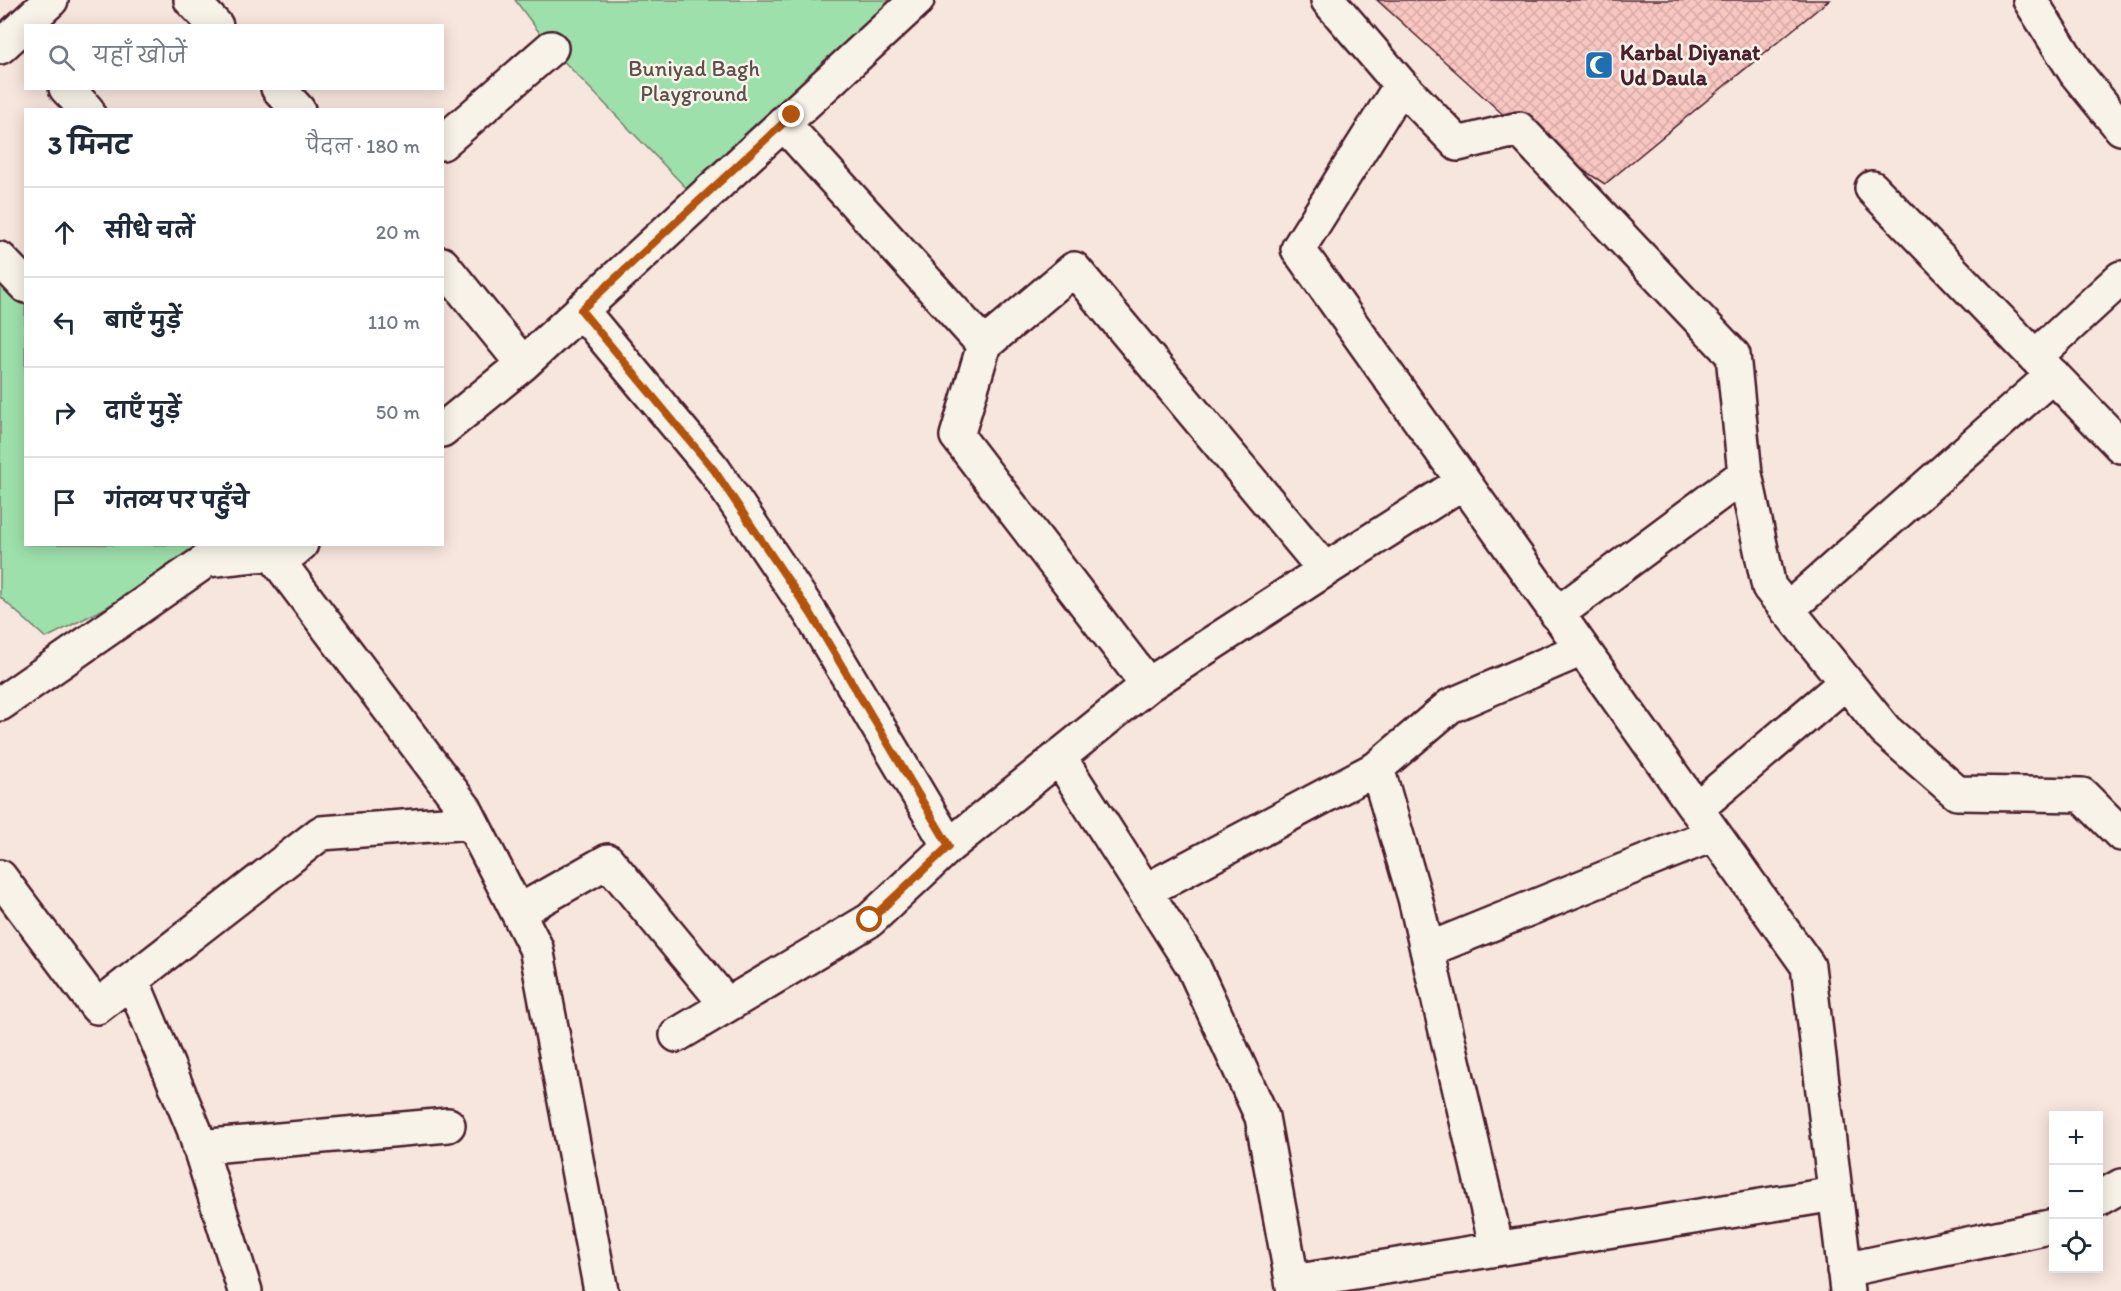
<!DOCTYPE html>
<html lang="hi">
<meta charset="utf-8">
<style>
body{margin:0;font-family:Itim,"Playpen Sans Deva",sans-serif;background:#f2f2f3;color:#1f2937}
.controls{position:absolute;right:18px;bottom:18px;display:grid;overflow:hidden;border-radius:0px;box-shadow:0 3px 15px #0003}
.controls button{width:54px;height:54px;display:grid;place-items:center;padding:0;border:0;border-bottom:2px solid #e0e1e3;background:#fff;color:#1f2937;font:30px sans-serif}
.stop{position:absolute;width:18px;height:18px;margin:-14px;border:4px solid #b45309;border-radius:50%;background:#fff}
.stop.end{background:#b45309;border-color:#fff;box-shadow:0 2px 6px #0008}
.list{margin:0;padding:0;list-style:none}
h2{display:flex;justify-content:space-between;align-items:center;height:78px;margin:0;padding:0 24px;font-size:26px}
h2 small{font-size:20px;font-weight:400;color:#747a83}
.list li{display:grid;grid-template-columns:39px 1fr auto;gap:18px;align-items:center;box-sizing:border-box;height:90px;padding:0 24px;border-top:2px solid #e0e1e3}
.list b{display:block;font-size:22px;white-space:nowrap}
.list em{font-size:20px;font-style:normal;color:#747a83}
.icon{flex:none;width:33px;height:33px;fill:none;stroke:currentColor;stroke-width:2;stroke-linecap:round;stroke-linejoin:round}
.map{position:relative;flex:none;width:2121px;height:1291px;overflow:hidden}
.search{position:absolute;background:#fff;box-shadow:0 3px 15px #0003;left:24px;top:24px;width:420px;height:66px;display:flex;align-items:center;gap:15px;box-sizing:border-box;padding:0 21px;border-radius:0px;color:#747a83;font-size:22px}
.panel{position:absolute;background:#fff;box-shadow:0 3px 15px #0003;left:24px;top:108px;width:420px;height:438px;border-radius:0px}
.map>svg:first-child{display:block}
.green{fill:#9de0ab;stroke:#74806b;stroke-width:1.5}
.building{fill:url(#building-cross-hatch);stroke:#4a1f2b;stroke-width:1.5}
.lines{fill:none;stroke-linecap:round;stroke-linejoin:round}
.minor-casing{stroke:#4a1f2b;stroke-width:38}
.minor{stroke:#f7f3e8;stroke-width:33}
.route{stroke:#b45309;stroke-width:8}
.labels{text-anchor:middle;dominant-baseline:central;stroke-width:5;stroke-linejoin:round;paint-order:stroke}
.poi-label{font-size:22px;font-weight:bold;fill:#4a1f2b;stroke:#f7f3e8;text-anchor:start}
.park-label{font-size:22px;fill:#5f4f4b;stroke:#f7f3e8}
</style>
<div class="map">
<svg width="2121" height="1291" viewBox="0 0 2121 1291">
<defs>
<pattern id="building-cross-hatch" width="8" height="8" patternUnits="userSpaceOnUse" patternTransform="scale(1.5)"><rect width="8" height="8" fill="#f8c7c2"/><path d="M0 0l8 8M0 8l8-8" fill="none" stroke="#d6aaa7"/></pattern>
</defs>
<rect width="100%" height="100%" fill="#f7e6dd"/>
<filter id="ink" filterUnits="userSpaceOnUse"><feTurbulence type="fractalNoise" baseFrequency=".0167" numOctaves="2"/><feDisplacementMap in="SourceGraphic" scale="12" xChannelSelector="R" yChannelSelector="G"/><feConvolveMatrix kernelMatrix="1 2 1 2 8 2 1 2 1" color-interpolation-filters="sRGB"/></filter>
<g filter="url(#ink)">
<path class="green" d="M515,0H902L691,193L551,48Z
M0,277L25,304L26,544L230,545L46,638L0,597Z"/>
<path class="building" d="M1377,0H1829L1605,184L1519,129Z"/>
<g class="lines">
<g class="minor-casing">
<path id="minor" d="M191,0L216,26
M1328,0L1401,85L1458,144L1519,129L1733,355L1745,474L1769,587L1885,730L1957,793L2082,795L2121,834
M2030,0L2076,73L2121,128
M0,47L51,0
M1401,85L1298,249L1808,966L1847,1291
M66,88L87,110
M278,88L298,110
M783,123L984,345
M442,143L551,48
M1872,188L2121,446
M0,259L26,286
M442,264L523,364
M581,310L714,470L811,614L949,846
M2035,357L2121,278
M442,430L523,364L917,0
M265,544L465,809L536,948L601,1291
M1787,610L2053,375
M1557,614L1745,474
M1148,685L957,436L984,345L1074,269L1325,570
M0,704L207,560L293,551L301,544
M1059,757L1193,966L1262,1117L1294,1291
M1377,768L1415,898L1497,1249
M1696,809L1846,682
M0,877L97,1007L321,833L471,822
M1145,891L1377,768L1450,706L1582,649
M518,912L608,861L727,1005
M1427,950L1714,834
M132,980L194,1129L245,1291
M677,1035L870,920L949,846L1148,685L1325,570L1463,482
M199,1147L448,1125
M2098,1199L2121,1186
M1844,1270L2054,1226
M1293,1282L1835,1194"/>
</g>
<use href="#minor" class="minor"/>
</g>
</g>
<g class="lines" filter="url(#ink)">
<path class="route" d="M792,115L581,310L714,470L811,614L949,846L870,920"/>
</g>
<defs>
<g id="mosque-square" transform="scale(1.5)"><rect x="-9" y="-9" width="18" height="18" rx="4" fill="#1f6fb2" stroke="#f7f3e8"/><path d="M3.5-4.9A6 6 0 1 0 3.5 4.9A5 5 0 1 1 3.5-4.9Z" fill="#fff"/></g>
</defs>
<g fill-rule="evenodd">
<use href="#mosque-square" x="1599" y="65"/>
</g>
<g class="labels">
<g class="poi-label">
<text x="1620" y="52">Karbal Diyanat<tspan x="1620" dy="25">Ud Daula</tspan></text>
</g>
<g class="park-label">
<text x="694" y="68">Buniyad Bagh<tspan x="694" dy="25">Playground</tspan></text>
</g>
</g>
</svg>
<div class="controls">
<button>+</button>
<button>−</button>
<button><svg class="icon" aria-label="locate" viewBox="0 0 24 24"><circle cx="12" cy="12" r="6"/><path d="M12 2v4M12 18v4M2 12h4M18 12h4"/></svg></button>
</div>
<div class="stop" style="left:870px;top:920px"></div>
<div class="stop end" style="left:792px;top:115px"></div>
<div class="search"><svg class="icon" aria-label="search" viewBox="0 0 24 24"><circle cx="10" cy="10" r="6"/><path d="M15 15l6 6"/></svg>यहाँ खोजें</div>
<section class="panel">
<h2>3 मिनट<small>पैदल · 180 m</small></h2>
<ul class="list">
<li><svg class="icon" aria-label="ahead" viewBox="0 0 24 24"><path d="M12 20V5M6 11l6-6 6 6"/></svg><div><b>सीधे चलें</b></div><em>20 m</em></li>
<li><svg class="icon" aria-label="left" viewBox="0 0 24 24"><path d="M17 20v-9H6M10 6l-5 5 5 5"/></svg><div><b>बाएँ मुड़ें</b></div><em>110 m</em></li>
<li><svg class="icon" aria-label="right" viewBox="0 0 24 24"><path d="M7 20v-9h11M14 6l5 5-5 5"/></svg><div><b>दाएँ मुड़ें</b></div><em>50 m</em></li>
<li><svg class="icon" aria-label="arrive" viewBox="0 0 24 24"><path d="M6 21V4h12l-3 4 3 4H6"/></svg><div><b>गंतव्य पर पहुँचे</b></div></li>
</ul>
</section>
</div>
